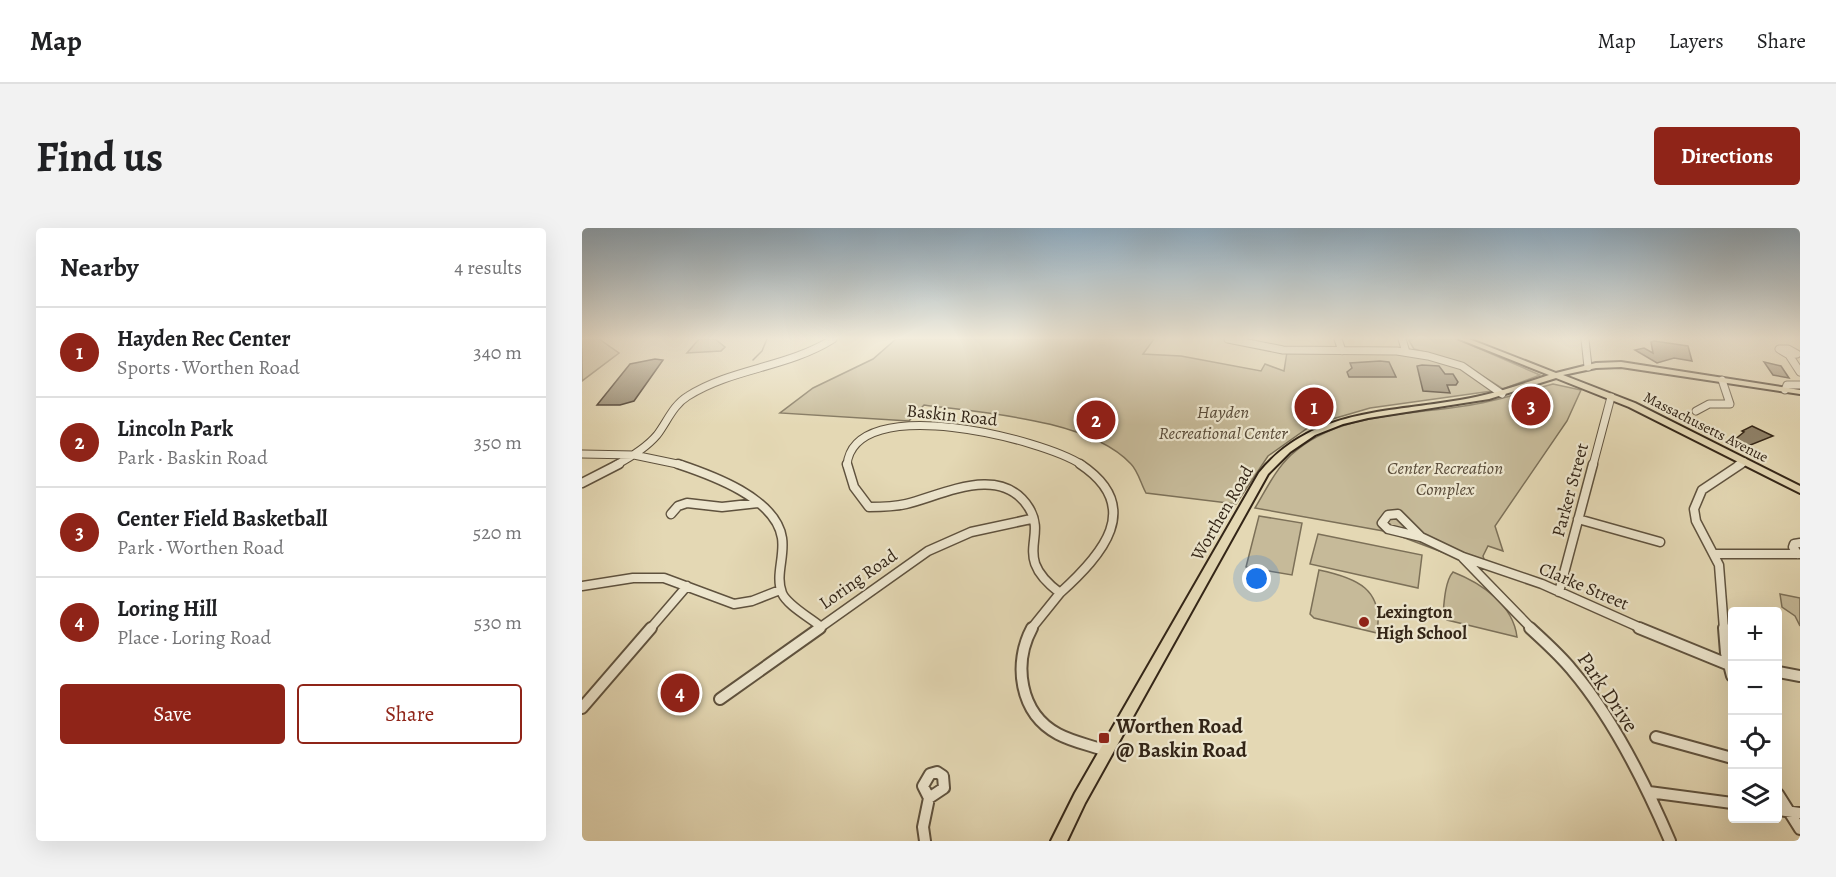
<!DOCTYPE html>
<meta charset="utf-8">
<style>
body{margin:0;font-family:Alegreya,serif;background:#f2f2f2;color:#202124}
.controls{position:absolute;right:18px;bottom:18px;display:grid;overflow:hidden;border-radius:6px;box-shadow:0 6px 24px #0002}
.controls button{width:54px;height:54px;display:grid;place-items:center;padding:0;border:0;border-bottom:2px solid #e0e0e0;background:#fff;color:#202124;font:30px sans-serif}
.you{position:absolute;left:675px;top:351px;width:21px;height:21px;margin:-15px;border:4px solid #fff;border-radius:50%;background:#1a73e8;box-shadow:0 0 0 9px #1a73e833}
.badge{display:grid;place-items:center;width:39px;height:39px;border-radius:50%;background:#8f2418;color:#fff;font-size:20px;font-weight:700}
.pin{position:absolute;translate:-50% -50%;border:3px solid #fff;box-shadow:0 2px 6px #0006}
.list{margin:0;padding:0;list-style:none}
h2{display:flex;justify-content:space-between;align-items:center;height:78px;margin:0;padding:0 24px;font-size:26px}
h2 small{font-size:20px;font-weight:400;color:#757577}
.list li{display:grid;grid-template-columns:39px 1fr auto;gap:18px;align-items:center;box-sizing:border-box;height:90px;padding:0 24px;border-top:2px solid #e0e0e0}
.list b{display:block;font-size:22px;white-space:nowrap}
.list p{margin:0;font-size:20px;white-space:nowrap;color:#757577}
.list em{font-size:20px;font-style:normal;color:#757577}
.actions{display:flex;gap:12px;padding:18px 24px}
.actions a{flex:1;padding:14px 0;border:2px solid #8f2418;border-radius:6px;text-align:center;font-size:21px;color:#8f2418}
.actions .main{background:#8f2418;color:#fff}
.icon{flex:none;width:33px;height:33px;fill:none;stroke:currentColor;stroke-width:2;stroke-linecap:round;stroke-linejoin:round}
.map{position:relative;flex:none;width:1218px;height:613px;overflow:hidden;border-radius:6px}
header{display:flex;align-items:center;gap:36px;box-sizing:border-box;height:84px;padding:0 30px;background:#fff;border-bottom:2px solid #e0e0e0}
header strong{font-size:28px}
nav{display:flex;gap:33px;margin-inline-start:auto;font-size:21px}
.intro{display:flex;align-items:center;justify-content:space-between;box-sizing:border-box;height:144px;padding:0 36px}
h1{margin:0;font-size:42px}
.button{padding:15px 27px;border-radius:6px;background:#8f2418;color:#fff;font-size:21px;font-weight:700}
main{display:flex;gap:36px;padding:0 36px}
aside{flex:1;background:#fff;border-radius:6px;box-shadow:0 6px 24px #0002}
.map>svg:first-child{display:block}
.green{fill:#c6ba99;stroke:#7c7058;stroke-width:1.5}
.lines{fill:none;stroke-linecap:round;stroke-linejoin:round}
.stream{stroke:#796c55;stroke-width:1.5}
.building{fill:#8f8269;stroke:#332517;stroke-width:1.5}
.minor-far2-casing{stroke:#5f523e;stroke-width:9}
.minor-far1-casing{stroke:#5f523e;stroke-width:11}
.minor-casing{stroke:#5f523e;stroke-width:14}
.major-casing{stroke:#332517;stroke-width:4}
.minor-far2{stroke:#ede6ce;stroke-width:7}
.minor-far1{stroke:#ede6ce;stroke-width:8}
.minor{stroke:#ede6ce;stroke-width:10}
.major{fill:#e4d8b4;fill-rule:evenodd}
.poi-dot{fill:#8f2418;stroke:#ede6ce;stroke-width:2}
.labels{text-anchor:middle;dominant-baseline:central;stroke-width:4.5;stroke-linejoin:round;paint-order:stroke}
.far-street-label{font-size:15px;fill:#332517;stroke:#ede6ce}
.park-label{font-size:18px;font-style:italic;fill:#584a38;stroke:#ede6ce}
.street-label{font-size:18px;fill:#332517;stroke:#ede6ce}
.poi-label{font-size:18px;font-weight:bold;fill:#332517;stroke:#ede6ce;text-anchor:start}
.near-street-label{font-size:21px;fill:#332517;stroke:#ede6ce}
.near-poi-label{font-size:21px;font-weight:bold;fill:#332517;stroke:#ede6ce;text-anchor:start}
</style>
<header>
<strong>Map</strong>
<nav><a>Map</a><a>Layers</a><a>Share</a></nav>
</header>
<div class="intro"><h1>Find us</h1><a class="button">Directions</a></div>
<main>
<aside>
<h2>Nearby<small>4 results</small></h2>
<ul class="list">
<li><span class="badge">1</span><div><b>Hayden Rec Center</b><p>Sports · Worthen Road</p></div><em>340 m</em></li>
<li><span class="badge">2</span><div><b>Lincoln Park</b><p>Park · Baskin Road</p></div><em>350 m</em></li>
<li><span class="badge">3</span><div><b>Center Field Basketball</b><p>Park · Worthen Road</p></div><em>520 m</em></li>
<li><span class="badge">4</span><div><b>Loring Hill</b><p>Place · Loring Road</p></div><em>530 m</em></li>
</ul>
<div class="actions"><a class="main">Save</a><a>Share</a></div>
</aside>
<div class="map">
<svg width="1218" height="613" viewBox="0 0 1218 613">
<rect width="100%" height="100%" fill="#e4d8b4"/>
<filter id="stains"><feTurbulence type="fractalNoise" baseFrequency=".00333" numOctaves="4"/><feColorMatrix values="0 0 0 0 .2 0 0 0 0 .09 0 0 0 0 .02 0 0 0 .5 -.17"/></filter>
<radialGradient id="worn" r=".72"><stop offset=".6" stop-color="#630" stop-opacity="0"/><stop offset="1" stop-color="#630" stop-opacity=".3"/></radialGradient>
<path class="green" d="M0,111H17L37,125L0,153Z
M117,111H133L143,119L139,123L105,125Z
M314,111H572L561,126L599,128L679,143L683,136L702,143L705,124C760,125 825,117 875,139C888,145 899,155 910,163L788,180L730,197L686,228L654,276L564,265C559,256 556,243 549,236C507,191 401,185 342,177L327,193L198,185L231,160L291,131Z
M826,111H875L958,147L921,161L880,135L832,121Z
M971,156L999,162L985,193L913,298L921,323L906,318L901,328L905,341L807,304L673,280C684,262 693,242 709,227C754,185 825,187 882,178C913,174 941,164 971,156Z
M677,288L720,295L710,347L664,339Z
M736,306L840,327L836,360L728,336Z
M737,342C775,350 802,361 795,405L732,390L728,386Z
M871,344C899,355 931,376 935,409L865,392L861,387C862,375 863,353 871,344Z
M1198,366L1218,370V398L1213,388L1200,379Z"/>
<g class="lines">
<path class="stream" d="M171,132L180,123L185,111"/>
</g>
<path class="building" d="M1072,113L1106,118L1110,133L1092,130L1075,135L1053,122L1062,120L1071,125L1069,114Z
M73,131L81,132L52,173L38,177H15L48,136Z
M798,133L807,134L814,149H767L765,144L770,140L768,135Z
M1182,134L1199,138L1207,150L1191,147Z
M840,137L857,138L863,146H871L876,154L874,157H865L868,165L841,163L835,138Z
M1170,198L1191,208L1166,218L1151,213L1162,204L1160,203Z"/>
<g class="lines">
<g class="minor-far2-casing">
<path id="minor-far2" d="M646,111L701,122L815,123L846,128L880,138L920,166
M756,111L760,123
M820,111L824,124
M1003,111L1006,139
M1197,121H1206L1215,126L1207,127Z
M1207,127L1218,144
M1203,162L1205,157H1218
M1114,183L1127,176H1148L1140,152
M0,226L52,227L100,237
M34,237C49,229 64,220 75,207C85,194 91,177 106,168C150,140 205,140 251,111
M265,237C272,163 461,211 500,237
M1011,237L1029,169
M1156,237L1162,234"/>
</g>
<g class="minor-far1-casing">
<path id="minor-far1" d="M96,236C129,247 194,270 200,310C203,328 193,348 200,365C205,377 227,389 238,398
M265,236L272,259L287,279C300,279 311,279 324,276C361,267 419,235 447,280C466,311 429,328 478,365
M0,255L37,236
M89,286L96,278L105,275L140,279L176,275
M816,286L839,309L806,301L800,295L806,287Z
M996,291L1078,314
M839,309L881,329L960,356L1061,401
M1133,326H1218
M1216,326L1211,319L1212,316L1218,315
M881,330L950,401
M0,358L51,350H82L152,376L170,373L198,362
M977,364L1011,236
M478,365C520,327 563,279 498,236
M68,401L105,358
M236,401L346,323L389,304L449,291
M449,401L478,365
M1142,401L1137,337L1114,293L1112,281L1120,262L1159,236"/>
</g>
<g class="minor-casing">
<path id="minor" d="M450,400C431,435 437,485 476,506C491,514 508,517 524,523
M948,400C962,413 978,427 990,442C1030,489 1064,557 1088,613
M1057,400L1150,438
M1142,400L1144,425L1150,448
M1196,444L1218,448
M138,471L238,400
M0,480L69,400
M1074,509L1150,530
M355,544L361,548L362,560L347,570L341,558L348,546Z
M1067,564L1150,575
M1196,566L1218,601
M1196,582L1218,585
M343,613L341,599L347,570"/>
</g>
<g class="major-casing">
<path id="major" d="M877,111H887L974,145L1014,135L1039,134L1218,162V166L1039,139L1014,140L981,147L1053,175L1218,258V265L1047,179L974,150L907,171L786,190L761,196L733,207L708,224L686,246L503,575L485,613H469L493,565L677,245C729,181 804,185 878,172C909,167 937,157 967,147Z"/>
</g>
<use href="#minor-far2" class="minor-far2"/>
<use href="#minor-far1" class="minor-far1"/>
<use href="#minor" class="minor"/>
<use href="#major" class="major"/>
</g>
<linearGradient id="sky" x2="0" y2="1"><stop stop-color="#8eaabe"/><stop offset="0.56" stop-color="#f3eddd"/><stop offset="1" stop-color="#f3eddd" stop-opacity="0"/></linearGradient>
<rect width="1218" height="197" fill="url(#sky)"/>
<g class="poi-dot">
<circle cx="782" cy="394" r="6"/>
<rect x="516" y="504" width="12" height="12" rx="3"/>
</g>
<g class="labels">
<g class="far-street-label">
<text transform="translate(1124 199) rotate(27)">Massachusetts Avenue</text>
</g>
<g class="park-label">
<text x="641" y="184">Hayden<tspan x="641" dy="21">Recreational Center</tspan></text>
<text x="863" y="240">Center Recreation<tspan x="863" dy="21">Complex</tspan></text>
</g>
<g class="street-label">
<text transform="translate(370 187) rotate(6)">Baskin Road</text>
<text transform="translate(988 262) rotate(-75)">Parker Street</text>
<text transform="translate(640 285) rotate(-60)">Worthen Road</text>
<text transform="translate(276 351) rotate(-35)">Loring Road</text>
<text transform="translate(1002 358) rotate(23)">Clarke Street</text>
</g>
<g class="poi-label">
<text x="794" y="384">Lexington<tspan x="794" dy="21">High School</tspan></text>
</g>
<g class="near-street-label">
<text transform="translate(1026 464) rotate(56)">Park Drive</text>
</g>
<g class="near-poi-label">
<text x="534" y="498">Worthen Road<tspan x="534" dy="24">@ Baskin Road</tspan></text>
</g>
</g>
<rect width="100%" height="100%" filter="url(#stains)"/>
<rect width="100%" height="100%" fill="url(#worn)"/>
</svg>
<div class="controls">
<button>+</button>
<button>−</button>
<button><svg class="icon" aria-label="locate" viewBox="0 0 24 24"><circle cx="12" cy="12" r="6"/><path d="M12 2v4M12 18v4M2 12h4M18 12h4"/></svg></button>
<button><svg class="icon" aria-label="layers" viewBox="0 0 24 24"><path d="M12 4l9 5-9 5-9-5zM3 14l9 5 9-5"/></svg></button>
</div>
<div class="you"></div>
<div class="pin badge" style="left:732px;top:179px">1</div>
<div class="pin badge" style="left:514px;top:192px">2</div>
<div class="pin badge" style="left:949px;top:178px">3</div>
<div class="pin badge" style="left:98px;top:465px">4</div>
</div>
</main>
